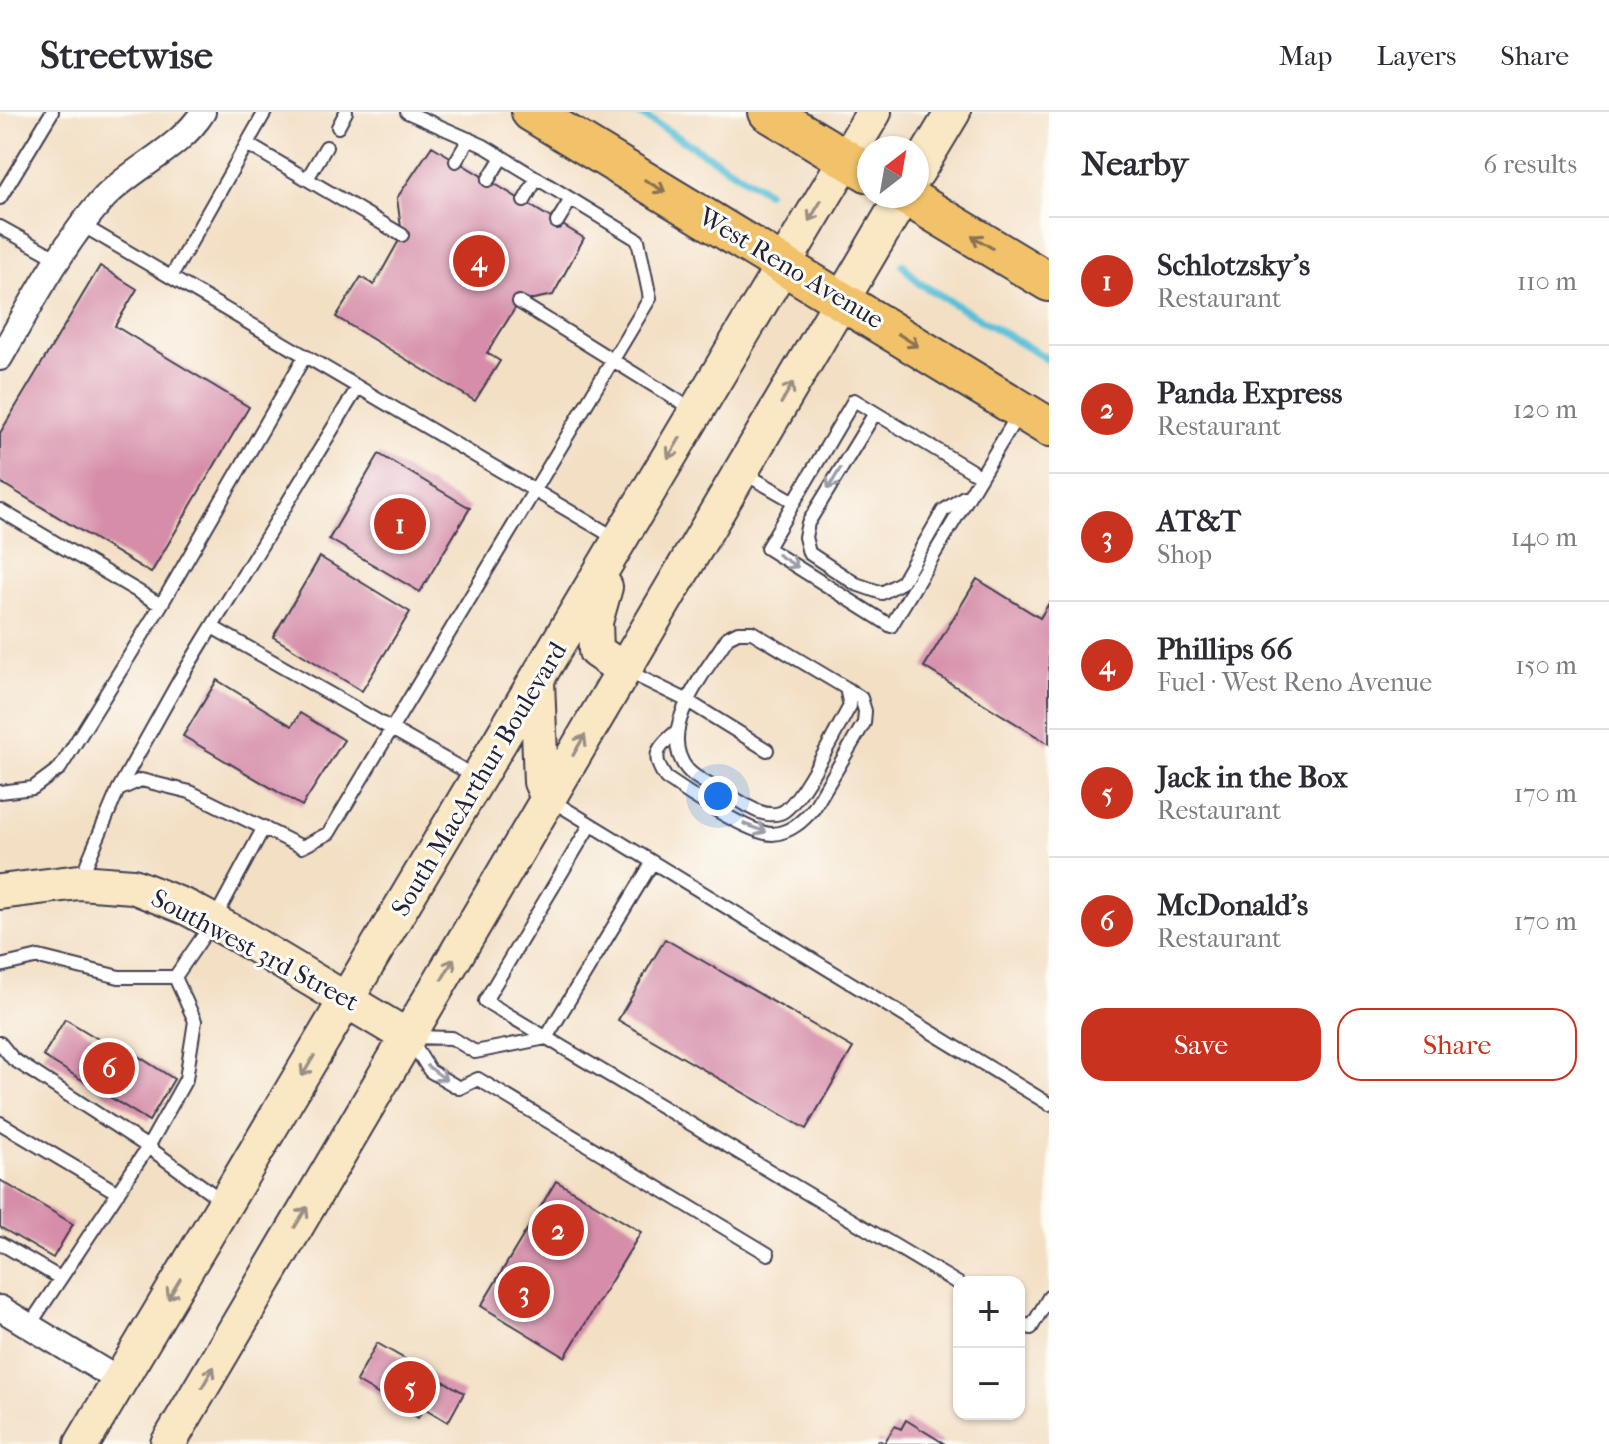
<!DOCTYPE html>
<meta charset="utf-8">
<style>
body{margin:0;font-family:"IM FELL French Canon",serif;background:#f7f7f7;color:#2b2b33}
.controls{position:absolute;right:24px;bottom:24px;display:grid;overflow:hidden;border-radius:16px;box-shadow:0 2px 6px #0004}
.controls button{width:72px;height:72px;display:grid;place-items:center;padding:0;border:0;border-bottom:2px solid #e1e1e2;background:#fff;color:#2b2b33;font:40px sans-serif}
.compass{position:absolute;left:857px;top:24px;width:72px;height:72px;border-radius:50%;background:#fff;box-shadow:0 2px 6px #0004;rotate:31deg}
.you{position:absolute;left:718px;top:684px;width:28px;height:28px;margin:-20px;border:6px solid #fff;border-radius:50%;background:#1a73e8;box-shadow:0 0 0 12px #1a73e833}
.badge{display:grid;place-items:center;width:52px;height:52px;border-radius:50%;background:#c8321e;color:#fff;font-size:26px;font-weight:700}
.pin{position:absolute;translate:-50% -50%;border:4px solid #fff;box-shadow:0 2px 8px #0006}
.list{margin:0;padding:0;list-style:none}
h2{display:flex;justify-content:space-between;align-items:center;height:104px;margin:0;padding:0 32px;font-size:34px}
h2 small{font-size:26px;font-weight:400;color:#7c7c81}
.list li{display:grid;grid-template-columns:52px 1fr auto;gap:24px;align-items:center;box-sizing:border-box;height:128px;padding:0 32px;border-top:2px solid #e1e1e2}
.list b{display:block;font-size:30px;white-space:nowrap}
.list p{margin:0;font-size:26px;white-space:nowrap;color:#7c7c81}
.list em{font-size:26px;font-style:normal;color:#7c7c81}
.actions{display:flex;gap:16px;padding:24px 32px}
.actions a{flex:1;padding:18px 0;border:2px solid #c8321e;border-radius:24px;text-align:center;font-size:28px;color:#c8321e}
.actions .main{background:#c8321e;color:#fff}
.map{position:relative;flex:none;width:1049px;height:1332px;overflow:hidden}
header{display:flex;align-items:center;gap:48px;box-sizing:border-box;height:112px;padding:0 40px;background:#fff;border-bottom:2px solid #e1e1e2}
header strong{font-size:38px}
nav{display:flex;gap:44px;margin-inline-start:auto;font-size:28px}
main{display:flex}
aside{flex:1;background:#fff}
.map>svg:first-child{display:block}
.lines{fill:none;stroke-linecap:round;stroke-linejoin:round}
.stream{stroke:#59c0d7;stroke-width:8}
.building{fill:#d68da9}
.lane-casing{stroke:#413e50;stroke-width:16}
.street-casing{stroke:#413e50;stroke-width:28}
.secondary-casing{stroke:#413e50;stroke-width:38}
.primary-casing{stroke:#413e50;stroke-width:42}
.lane{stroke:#fff;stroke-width:12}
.street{stroke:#fff;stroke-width:24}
.secondary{stroke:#fae7c3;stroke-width:34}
.primary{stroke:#f2c26a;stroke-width:38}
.oneway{stroke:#8a7252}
.oneway2{stroke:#998e86}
.oneway3{stroke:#9c9ca7}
.labels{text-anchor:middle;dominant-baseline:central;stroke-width:6;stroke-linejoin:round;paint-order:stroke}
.street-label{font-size:26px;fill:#22223b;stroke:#fdfcf7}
</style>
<header>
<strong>Streetwise</strong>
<nav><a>Map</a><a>Layers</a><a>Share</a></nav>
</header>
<main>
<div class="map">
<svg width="1049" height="1332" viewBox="0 0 1049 1332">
<rect width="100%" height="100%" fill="#fdfcf7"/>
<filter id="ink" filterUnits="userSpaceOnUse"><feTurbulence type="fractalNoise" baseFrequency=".0125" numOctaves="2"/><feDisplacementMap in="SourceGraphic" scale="16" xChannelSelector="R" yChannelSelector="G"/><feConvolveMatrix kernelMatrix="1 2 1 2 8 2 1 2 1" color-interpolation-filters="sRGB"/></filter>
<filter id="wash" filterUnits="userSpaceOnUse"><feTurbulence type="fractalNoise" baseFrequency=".006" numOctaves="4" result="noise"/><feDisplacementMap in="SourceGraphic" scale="32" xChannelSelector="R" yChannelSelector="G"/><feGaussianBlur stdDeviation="1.8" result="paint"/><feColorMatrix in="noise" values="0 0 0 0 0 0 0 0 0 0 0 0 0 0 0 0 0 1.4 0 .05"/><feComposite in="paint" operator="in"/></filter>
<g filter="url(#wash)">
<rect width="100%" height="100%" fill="#f3dfc4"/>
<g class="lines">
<path class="stream" d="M637,0L767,80
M903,153L919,171L1049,248"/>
</g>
<g id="blocks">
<path class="building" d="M432,34L584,126L553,183L519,190L487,241L500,249L475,289L336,205L361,165L374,173L402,123L397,86Z
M100,154L137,177L115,214L249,295L151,461L0,370V321Z
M379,342L470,396L420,480L329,427Z
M320,445L410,500L362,579L273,525Z
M977,467L1040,506L1049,491V632L924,555Z
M217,568L292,614L300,601L344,628L302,694L183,624Z
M665,827L853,936L806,1017L618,908Z
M65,907L115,937L119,932L174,967L149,1009L43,944Z
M0,1068L73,1112L53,1146L0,1115Z
M556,1069L641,1120L565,1245L481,1194Z
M377,1231L464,1281L448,1310L424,1296L418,1306L356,1269Z
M906,1308L945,1332H876L879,1328L884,1331L895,1314L901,1317Z"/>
</g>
</g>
<g filter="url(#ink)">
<use href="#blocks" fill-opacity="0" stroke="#413e50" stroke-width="2"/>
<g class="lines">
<g class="lane-casing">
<path id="lane" d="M338,15L346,0
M247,32L402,123
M456,49L469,27
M307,67L326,35
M488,68L502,45
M0,86L52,0
M524,89L537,66
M557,110L571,87
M82,113L617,427
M0,115L60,148
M171,165L265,0
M519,190L693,298
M875,301L808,411L805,425L809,441L856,472L882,481L902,470L943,399L964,385
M744,361L793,389
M980,364L854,288L767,436L891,514L1019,301
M0,398L161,493L60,656L33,676L0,680
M161,493L305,244
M212,515L476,665
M738,520H752L846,576L850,594C838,614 799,696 780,701C763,707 743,691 729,683C717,676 696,668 687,657C655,618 707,558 728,525Z
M627,559L686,588L767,638
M678,618C659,635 649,642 666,666C686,680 750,722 772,722C790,721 803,709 814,696L864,611L865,599L861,586L846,576
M118,678L180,567L358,275
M551,688L1049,992
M590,713L485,889L959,1172
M80,768L118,678L141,668L190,680L302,735L329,721L650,186L638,128L484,34L407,0
M0,854L39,845L119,865H175
M411,925L452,926L475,940L546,926L652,751
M410,927L430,959L459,976L478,967
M0,931L13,947L148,1035L29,1214
M478,967L768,1142
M0,1011L118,1081
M224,1090L148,1035L186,967L195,909L175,865L213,810L264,715
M0,1131L60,1166
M1019,1209L1031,1216L1049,1185"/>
</g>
<g class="street-casing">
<path id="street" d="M0,246C30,194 65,128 105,85C135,54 180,37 203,0
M0,1196L120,1269"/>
</g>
<g class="secondary-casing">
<path id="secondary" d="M917,60L953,0
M605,475L595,510L596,539L624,558
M537,569L541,670L548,686
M0,780L79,770L133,774L188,796L236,822L408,925
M82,1332L874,0
M168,1332L903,84"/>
</g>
<g class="primary-casing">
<path id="primary" d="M531,0L1049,315
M768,0L869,61
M906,84L1049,170"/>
</g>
<use href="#lane" class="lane"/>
<use href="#street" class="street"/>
<use href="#secondary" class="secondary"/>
<use href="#primary" class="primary"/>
</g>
<defs><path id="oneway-shaft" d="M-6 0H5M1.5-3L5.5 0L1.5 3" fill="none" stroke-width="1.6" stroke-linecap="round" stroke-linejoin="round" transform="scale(2)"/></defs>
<g class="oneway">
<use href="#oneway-shaft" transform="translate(655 74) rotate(31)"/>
<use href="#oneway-shaft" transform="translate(982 130) rotate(-149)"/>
<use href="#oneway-shaft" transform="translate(908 228) rotate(32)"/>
</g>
<g class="oneway2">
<use href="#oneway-shaft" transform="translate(815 99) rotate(121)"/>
<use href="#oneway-shaft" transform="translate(787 281) rotate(-60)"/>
<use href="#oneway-shaft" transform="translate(674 336) rotate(121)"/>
<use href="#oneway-shaft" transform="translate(579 633) rotate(-60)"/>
<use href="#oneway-shaft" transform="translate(448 857) rotate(-60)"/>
<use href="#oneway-shaft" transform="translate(308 954) rotate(121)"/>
<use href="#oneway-shaft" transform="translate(301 1105) rotate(-59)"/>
<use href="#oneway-shaft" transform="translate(174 1177) rotate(121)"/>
<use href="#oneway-shaft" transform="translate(208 1265) rotate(-60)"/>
</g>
<g class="oneway3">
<use href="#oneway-shaft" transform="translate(834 367) rotate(121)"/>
<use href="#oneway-shaft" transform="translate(788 449) rotate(32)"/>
<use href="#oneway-shaft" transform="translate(755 716) rotate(21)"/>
<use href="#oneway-shaft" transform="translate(437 961) rotate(37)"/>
</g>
</g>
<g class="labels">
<g class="street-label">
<text transform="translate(791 156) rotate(31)">West Reno Avenue</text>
<text transform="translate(479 667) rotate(-59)">South MacArthur Boulevard</text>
<text transform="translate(255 838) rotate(28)">Southwest 3rd Street</text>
</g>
</g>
</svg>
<div class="controls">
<button>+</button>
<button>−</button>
</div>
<svg class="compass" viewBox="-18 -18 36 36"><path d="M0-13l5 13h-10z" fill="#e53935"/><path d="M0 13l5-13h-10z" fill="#7c7c81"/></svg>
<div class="you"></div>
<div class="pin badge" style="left:400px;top:412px">1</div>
<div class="pin badge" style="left:558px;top:1118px">2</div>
<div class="pin badge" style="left:524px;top:1180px">3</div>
<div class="pin badge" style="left:479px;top:149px">4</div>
<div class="pin badge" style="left:410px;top:1275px">5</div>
<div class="pin badge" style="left:109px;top:956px">6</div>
</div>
<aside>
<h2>Nearby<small>6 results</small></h2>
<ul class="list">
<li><span class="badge">1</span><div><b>Schlotzsky's</b><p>Restaurant</p></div><em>110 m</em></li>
<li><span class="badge">2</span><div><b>Panda Express</b><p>Restaurant</p></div><em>120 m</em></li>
<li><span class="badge">3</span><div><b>AT&amp;T</b><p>Shop</p></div><em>140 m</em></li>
<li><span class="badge">4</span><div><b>Phillips 66</b><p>Fuel · West Reno Avenue</p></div><em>150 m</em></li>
<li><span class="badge">5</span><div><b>Jack in the Box</b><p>Restaurant</p></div><em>170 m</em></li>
<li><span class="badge">6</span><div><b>McDonald's</b><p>Restaurant</p></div><em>170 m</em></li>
</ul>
<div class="actions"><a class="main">Save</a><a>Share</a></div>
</aside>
</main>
